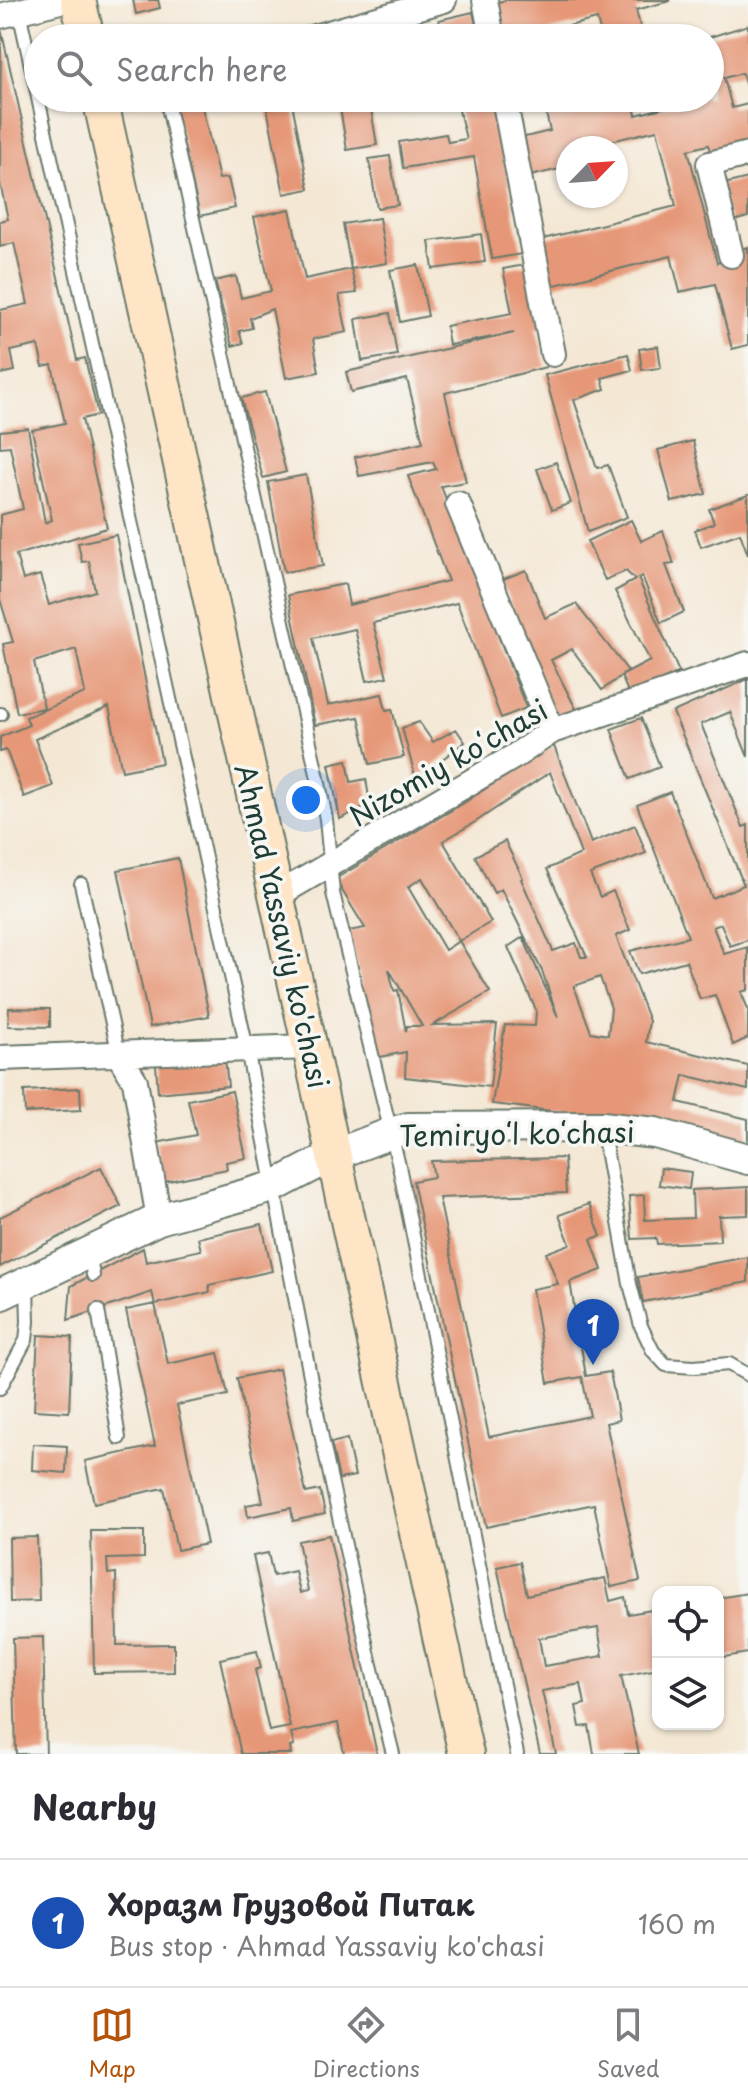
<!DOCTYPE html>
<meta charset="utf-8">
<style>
body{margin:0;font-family:"Playpen Sans",sans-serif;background:#f7f7f7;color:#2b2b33}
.controls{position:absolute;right:24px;bottom:24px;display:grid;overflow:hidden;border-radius:16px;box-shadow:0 2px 6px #0004}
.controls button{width:72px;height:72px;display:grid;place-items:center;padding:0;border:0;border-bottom:2px solid #e1e1e2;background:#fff;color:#2b2b33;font:40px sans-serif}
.compass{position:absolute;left:556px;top:136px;width:72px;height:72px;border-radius:50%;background:#fff;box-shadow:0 2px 6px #0004;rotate:65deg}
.you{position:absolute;left:306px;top:800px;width:28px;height:28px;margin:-20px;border:6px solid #fff;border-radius:50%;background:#1a73e8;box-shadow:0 0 0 12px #1a73e833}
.badge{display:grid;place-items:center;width:52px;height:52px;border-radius:50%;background:#b45309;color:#fff;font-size:26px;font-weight:700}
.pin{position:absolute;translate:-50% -66px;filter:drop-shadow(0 2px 4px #0008)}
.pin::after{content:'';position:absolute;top:42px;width:28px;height:24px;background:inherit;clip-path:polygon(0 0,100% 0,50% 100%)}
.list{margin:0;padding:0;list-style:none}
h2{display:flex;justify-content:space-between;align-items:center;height:104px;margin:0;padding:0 32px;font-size:34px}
h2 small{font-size:26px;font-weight:400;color:#7c7c81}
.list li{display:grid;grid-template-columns:52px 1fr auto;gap:24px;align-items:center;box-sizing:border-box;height:128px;padding:0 32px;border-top:2px solid #e1e1e2}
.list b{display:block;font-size:30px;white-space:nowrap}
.list p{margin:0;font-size:26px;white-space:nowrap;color:#7c7c81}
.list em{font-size:26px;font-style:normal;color:#7c7c81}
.icon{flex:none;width:44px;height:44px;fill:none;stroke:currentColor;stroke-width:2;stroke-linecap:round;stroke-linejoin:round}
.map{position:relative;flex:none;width:748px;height:1754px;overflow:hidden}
.search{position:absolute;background:#fff;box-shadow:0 2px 6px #0004;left:24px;right:24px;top:24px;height:88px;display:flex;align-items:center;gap:20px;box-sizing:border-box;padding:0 28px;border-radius:44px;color:#7c7c81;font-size:30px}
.sheet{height:232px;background:#fff}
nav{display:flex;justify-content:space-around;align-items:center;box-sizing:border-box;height:112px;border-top:2px solid #e1e1e2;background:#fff;font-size:22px;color:#7c7c81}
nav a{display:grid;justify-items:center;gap:4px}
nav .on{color:#b45309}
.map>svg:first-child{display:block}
.building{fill:#e69777;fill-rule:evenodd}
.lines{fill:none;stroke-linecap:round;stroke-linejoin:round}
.service-casing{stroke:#6a796c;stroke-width:16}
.minor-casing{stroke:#6a796c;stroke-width:28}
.tertiary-casing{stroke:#6a796c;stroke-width:34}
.secondary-casing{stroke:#6a796c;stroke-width:38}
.service{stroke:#fff;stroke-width:12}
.minor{stroke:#fff;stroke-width:24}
.tertiary{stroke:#fff;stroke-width:30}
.secondary{stroke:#fee5c5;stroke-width:34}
.labels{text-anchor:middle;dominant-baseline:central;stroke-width:7;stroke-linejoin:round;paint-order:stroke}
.street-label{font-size:28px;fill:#1f3d34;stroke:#f6f6f2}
</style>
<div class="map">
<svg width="748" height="1754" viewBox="0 0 748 1754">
<rect width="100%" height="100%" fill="#f6f6f2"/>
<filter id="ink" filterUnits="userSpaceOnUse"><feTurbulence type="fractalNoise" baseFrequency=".0125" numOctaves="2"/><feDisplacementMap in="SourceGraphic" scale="16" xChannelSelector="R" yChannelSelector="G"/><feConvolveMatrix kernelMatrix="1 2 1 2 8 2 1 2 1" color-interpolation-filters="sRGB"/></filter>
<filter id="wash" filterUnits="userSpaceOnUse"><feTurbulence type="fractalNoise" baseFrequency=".006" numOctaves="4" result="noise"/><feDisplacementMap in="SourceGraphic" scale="32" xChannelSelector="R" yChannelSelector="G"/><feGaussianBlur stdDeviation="1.8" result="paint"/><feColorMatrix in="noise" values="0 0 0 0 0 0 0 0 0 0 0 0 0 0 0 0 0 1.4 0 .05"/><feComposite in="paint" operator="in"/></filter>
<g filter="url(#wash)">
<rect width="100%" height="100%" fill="#f4e8d5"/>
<g id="blocks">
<path class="building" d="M133,0H158L160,8L136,14Z
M506,0H670V1L636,10L643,38H602L597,19L520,38H503L494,3Z
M473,12L479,38H443L439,20Z
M748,25V94L742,73L724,78L732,108L748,104V151L714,161L708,145L688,150L717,263L739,258L738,250L748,247V345L732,349L715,284L680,292L671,256L547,287L535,241L676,206L657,130L607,142L609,148H568V167L526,177L517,139L550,131L545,109L586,98H632L636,115L678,104L677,98H710V37Z
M1,29L77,360L85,358L98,415L82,419L107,528L16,555L23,580L40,575L49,605L95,591L89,561L82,562L78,543L116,535L162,763L122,771L109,707L35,739L53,786L24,797L6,750L0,752V737L29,725L26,717L85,693L76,649L34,662L44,708L17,713L3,644L13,642L0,599V515L23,509L10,446L0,447V431L28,428L45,523L52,520L32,430L65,423L52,365L43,367L38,345L11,351L15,371L0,374V310L28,304L14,243L0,247V221L8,219L0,183Z
M402,32L403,38H380L379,37Z
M173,98H200L219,179L228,178L235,208L200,216Z
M265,98H291L309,189L284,194Z
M352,98H385L370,103L377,145L347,150L340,108L353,106Z
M456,98H492L522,254L492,259L474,157L403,168L399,142L446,134L448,142L466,139Z
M390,156L398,205L377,208L369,159Z
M748,178V217L730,222L720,185Z
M290,209L305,279L351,269L357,293L339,295L347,332L313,339L319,372L286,378L272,309L250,318L252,328L239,331L243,343L232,346L215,281L236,276L241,298L271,291L254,217Z
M379,218L387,263L351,269L343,224Z
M481,234L485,262L433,269L429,241Z
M530,264L542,327L536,328L546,367L445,393L466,482L441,486L526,708L501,718L457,603L373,623L387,677L367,681L355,629L313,638L328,705L382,694L386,710L392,709L404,757L370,764L359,717L315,725L288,595L345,584L349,605L448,581L408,476L436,469L433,462L359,476L355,457L423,442L407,379L351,392L346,372L514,333L449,345L446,326L512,313L503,269Z
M418,265L428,316L400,322L390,270Z
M390,313L397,355L362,361L356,319Z
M658,346L661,368L642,370L639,349Z
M628,354L632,370L602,378L605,389L574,400L597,468L608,465L627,517L588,532L545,375Z
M265,392L286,472L263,478L241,398Z
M693,441L706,494L672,502L658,450Z
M556,462L571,503L552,510L537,469Z
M306,475L323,566L284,572L268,482Z
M748,495V555L740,533L701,547L695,530L714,523L709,509Z
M631,520L641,541L663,531L674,564L666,565L684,612L661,623L642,576L638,578L679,672L630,696L621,676L602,690L572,649L551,660L576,709L557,721L501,580L526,570L545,618L576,604L628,671L621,676L650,661L615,591L635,580L626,571L605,580L587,541Z
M748,679V757L730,712L701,724L743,827L748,825V940L730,946L721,924L713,927L724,954L748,947V990L741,992L748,1009V1038L733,1045L715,995L700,999L686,961L639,974L630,951L688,937L637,805L670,792L712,898L744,885L673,712Z
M641,718L660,767L630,779L611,729Z
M419,722L433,742L456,729L465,742L416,779L402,728Z
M554,746L591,843L635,825L646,853L590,874L600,897L613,891L630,930L616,936L649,1021L646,1042L748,1066V1090L684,1075L678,1102L748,1119V1153L627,1124L553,1111L492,1104L505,1025L535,1026L536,1010L508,947L523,937L558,1017L542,971L501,889L494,893L475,856L505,841L523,878L521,879L553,951L576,943L581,957H587L547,869L581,854L550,772L477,821L443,841L491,922L459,941L422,878L408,887L445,950L459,941L490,992L433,1025L497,1024L490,1087L405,1077L406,1052L375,1058L358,971L348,931L365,928L335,879L464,803L542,751ZM389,969L422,1026H407L406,1032L398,990L394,991ZM600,977L611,1008L608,1035L591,1032L574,986Z
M347,760L351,782L366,779L370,804L340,819L329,764Z
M178,858L209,1016L150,1027L118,870Z
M9,1008L50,1009V1027L8,1026Z
M225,1058L228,1086L158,1093L156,1065Z
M80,1088L81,1110L25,1113L24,1091Z
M232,1091L246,1158L226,1162L227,1169L164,1182L156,1143L196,1135L188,1100Z
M564,1158L566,1193L439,1198L489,1437L590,1416L582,1377L548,1383L532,1289L558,1284L546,1253L570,1244L559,1215L589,1204L601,1236L591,1239L602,1270L570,1282L586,1376L610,1372L619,1420L606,1423L640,1581L611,1587L594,1504L486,1527L413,1181L434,1177L431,1161Z
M101,1167L121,1206L0,1267V1217Z
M661,1168L691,1172L689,1189L659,1185Z
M748,1187V1215L719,1216L720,1241L657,1244L656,1238L632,1239L629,1196L644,1195L645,1220L693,1218L692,1190Z
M262,1224L272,1271L209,1285L210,1292L155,1304L168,1364L218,1353L228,1395L177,1405L207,1544L177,1550L164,1488L94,1503L85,1461L155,1446L126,1310L155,1304L152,1292L68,1320L71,1286L143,1248L146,1262L201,1250L198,1238Z
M748,1257V1282L643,1302L638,1277Z
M38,1335L72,1337L69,1412L34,1410Z
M279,1369L306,1493L320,1490L325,1514L293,1521L291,1508L248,1517L246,1505L263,1502L237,1378Z
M347,1439L355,1476L339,1479L331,1443Z
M33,1444L67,1446L66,1473L32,1470Z
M91,1531H144V1558L107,1559L108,1574L116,1573L117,1645L174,1644V1672L94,1673Z
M329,1535L377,1754H344L338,1723L291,1733L294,1746L290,1747L291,1754H241L220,1659L257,1651L261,1668L255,1670L269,1731L290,1727L253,1556L268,1553L273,1576L295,1571L300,1593L308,1591L298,1541Z
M37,1537L39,1601L10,1602L9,1538Z
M520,1562L527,1595L605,1578L610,1601L625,1597L628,1614L658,1609V1669L621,1676L639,1754H594L589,1726L580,1727L576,1706L585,1704L581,1684L542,1691L556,1754H540L497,1567ZM598,1628L603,1656L544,1666L539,1638Z
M748,1593V1653L718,1658V1598Z
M43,1637L46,1754H16L13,1638Z"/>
</g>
</g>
<g filter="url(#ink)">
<use href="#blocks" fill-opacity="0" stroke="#6a796c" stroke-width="2"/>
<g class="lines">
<g class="service-casing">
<path id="service" d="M18,7L38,97
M38,98L247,1049L323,1443L370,1661L393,1754
M166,98L319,783L326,819L333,893L399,1166L517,1754
M0,714H1
M81,884L119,1055
M602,1127L630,1284L641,1326L653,1351L666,1365L694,1367L729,1364L748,1375
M89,1253L93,1275
M98,1310L119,1438
M0,1388L26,1340L28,1322L27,1285"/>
</g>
<g class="minor-casing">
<path id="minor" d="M485,0L492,38
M0,16L64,0
M311,38L444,0
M504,98L553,354
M731,255L709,164L748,154
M458,504L552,731
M276,896L515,756L552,731L748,664
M119,1055L135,1081L159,1219
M0,1058L309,1047"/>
</g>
<g class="tertiary-casing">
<path id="tertiary" d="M0,1295L159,1219L273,1187L334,1155L391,1133L408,1128L602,1127L655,1133L748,1159"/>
</g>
<g class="secondary-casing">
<path id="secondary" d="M78,0L87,38
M100,98L466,1754"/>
</g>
<use href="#service" class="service"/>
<use href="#minor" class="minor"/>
<use href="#tertiary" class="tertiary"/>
<use href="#secondary" class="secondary"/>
</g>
</g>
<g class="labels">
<g class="street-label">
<text transform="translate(448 762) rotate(-30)">Nizomiy koʻchasi</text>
<text transform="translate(283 926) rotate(77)">Ahmad Yassaviy ko'chasi</text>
<text transform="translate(517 1133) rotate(-1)">Temiryoʻl koʻchasi</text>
</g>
</g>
</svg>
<div class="controls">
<button><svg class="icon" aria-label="locate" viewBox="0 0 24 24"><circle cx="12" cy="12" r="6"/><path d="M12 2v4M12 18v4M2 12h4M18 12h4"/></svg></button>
<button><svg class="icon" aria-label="layers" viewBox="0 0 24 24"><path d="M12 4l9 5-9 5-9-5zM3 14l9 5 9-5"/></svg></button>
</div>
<svg class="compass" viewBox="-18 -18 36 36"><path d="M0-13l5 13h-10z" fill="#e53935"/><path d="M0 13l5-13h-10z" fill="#7c7c81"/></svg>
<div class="you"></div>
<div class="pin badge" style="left:593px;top:1365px;background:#1a4fb4">1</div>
<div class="search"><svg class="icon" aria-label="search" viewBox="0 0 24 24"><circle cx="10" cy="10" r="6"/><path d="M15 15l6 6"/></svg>Search here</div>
</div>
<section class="sheet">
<h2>Nearby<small></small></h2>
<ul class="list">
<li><span class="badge" style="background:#1a4fb4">1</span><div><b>Хоразм Грузовой Питак</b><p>Bus stop · Ahmad Yassaviy ko'chasi</p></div><em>160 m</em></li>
</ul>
</section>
<nav>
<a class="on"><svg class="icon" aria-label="map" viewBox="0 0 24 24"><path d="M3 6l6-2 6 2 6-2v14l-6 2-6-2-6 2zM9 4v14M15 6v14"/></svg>Map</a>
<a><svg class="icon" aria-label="directions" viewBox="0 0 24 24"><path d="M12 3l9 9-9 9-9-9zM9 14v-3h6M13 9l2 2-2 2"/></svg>Directions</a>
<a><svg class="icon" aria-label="saved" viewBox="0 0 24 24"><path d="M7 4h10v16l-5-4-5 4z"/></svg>Saved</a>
</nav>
